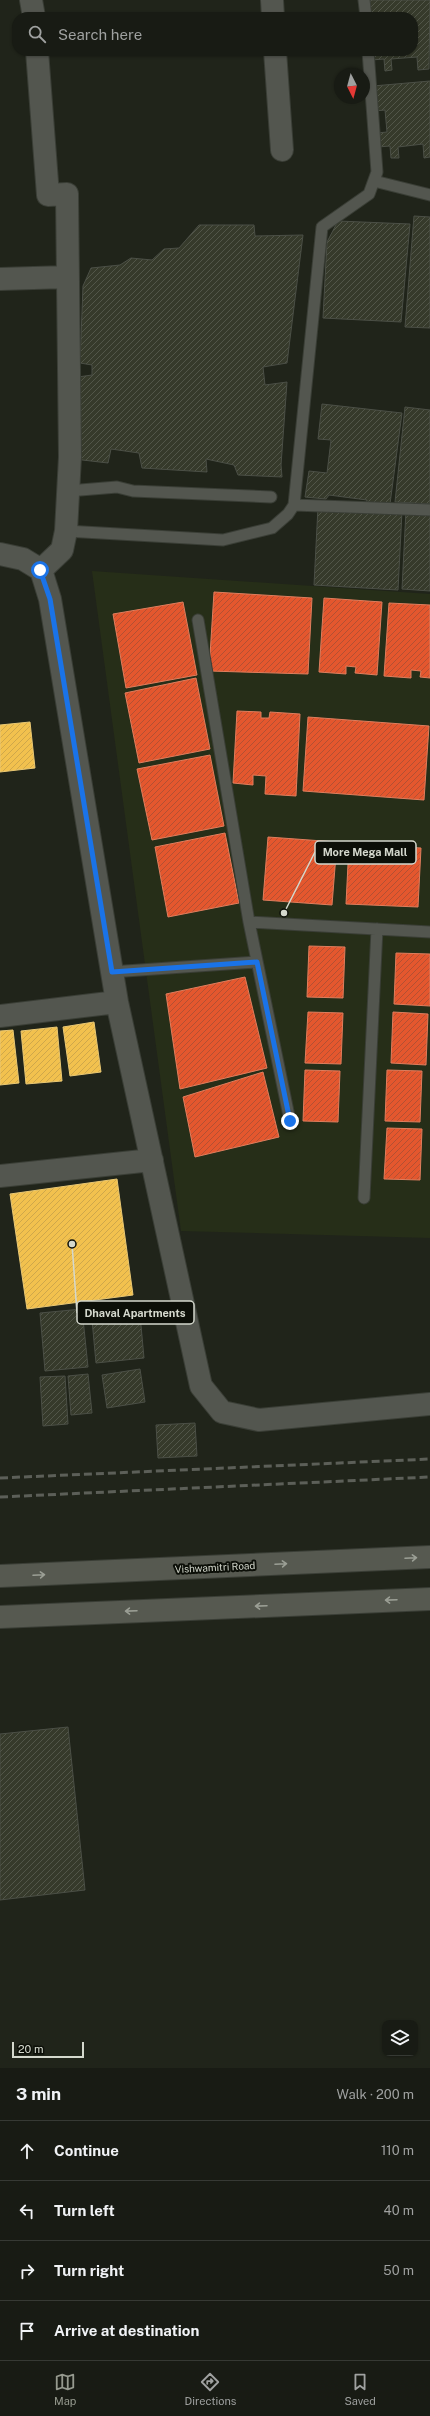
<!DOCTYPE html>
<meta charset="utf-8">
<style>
body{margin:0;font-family:"Public Sans",sans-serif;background:#21241d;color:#f1f3f6}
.controls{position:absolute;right:12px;bottom:12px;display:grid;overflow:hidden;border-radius:8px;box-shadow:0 1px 3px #0004}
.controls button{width:36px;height:36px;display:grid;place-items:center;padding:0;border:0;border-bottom:1px solid #363934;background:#181b14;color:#f1f3f6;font:20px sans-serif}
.compass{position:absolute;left:334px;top:68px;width:36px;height:36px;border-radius:50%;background:#181b14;box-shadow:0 1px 3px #0004;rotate:174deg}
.scale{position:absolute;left:12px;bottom:10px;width:72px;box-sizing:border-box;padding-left:4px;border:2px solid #d4d8cd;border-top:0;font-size:11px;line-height:14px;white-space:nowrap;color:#d4d8cd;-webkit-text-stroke:3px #0c0f08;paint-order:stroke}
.stop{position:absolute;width:12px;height:12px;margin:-9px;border:3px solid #1a73e8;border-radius:50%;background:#fff}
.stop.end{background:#1a73e8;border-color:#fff;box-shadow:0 1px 4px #0008}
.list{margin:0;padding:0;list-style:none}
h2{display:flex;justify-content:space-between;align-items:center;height:52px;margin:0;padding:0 16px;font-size:17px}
h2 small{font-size:13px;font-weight:400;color:#9fa1a0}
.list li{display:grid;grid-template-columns:26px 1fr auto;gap:12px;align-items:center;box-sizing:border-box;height:60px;padding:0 16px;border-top:1px solid #363934}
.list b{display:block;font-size:15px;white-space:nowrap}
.list em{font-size:13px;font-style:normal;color:#9fa1a0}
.icon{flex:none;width:22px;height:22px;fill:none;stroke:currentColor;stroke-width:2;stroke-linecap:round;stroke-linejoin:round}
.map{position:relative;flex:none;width:430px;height:2068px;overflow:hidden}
.search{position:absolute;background:#181b14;box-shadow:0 1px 3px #0004;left:12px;right:12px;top:12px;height:44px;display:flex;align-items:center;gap:10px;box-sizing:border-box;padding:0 14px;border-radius:16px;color:#9fa1a0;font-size:15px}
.sheet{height:292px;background:#181b14}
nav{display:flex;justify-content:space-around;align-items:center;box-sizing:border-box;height:56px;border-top:1px solid #363934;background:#181b14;font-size:11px;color:#9fa1a0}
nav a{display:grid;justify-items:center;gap:2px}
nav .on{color:#95998e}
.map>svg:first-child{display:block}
.built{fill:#262e18}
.homes{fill:url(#homes-hatch);stroke:#e9c874}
.shops{fill:url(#shops-hatch);stroke:#df7e5e}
.building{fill:url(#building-hatch);stroke:#4b4f46}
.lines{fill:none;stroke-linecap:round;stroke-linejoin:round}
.lane-casing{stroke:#3a3e36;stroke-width:13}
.street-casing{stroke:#3a3e36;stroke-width:24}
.secondary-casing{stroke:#3a3e36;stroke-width:24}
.lane{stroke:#53564f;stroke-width:11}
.street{stroke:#53564f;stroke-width:22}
.secondary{stroke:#565950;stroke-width:22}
.rail{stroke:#5c5f58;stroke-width:3;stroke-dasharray:8 4;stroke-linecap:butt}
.oneway{stroke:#9b9f95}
.route{stroke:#1a73e8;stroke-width:5}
.labels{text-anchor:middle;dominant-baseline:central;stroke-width:4;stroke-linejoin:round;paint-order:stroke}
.street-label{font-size:10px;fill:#d4d8cd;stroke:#0c0f08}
.leader{fill:none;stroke:#d4d8cd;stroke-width:1.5}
.callout-dot{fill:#d4d8cd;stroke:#0c0f08;stroke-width:1.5}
.callout{fill:#0c0f08;stroke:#d4d8cd;stroke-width:1.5}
.callout-label{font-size:11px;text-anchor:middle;font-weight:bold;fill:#d4d8cd}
</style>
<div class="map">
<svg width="430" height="2068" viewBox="0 0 430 2068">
<defs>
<pattern id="homes-hatch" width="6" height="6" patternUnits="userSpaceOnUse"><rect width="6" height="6" fill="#f2c14e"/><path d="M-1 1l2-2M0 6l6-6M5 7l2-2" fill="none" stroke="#cea74b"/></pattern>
<pattern id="shops-hatch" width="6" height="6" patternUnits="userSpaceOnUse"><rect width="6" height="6" fill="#e4572e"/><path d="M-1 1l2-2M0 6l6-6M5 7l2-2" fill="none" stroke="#b35033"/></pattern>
<pattern id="building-hatch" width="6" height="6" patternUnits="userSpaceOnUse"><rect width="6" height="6" fill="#363a2b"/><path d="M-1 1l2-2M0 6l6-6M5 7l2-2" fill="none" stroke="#525649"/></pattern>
</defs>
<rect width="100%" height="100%" fill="#20241a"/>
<path class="built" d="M92,571L430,594V1238L181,1231Z"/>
<path class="homes" d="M30,722L35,768L0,772V725Z
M94,1022L101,1072L70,1076L63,1027Z
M57,1027L62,1081L26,1084L21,1031Z
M13,1030L19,1083L0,1085V1031Z
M117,1179L133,1295L27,1309L10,1194Z"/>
<path class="shops" d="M214,592L312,598L308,674L209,671Z
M324,598L382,602L377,675L355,673L356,667L346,666V674L319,672Z
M183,602L197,675L126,688L113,614Z
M389,603L430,605V678L420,677L421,671L411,670V678L384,676Z
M196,678L210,749L139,763L125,693Z
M237,711L261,712V718H269L270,712L300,714L296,796L265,794L266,776L253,775V785L233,783Z
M308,717L429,726L424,800L303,791Z
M210,755L224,826L152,840L137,769Z
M225,833L239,903L168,917L155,847Z
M268,837L337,842L332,905L263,900Z
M349,844L421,848L418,907L346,904Z
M309,946L345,947L343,998L307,997Z
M396,953L430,954V1006L394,1004Z
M245,977L267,1068L180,1089L166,994Z
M308,1012L343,1013L341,1064L305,1063Z
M393,1012L428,1014L426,1065L391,1063Z
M305,1070L340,1071L338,1122L303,1121Z
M387,1070L422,1071L420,1122L385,1121Z
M263,1072L279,1137L195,1157L183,1097Z
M387,1128L422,1129L420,1180L384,1179Z"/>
<path class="building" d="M367,0H430L429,69L418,70L417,57L391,59L392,70L385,71L384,59L371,60V51H413V17H369Z
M430,81V157L424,158L423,144L398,147L399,158H391L390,146L378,147L377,133L387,132L385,110L375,111L373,86Z
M414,216L430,217V328L405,327Z
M338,221L410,224L401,322L323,318L327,242Z
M199,225H254L255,236L303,235L287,363L263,367L265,385L287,382L281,465L282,477L238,475L234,465L206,459L207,472L142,468L139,453L111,449L108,463L74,459L78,377L92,375V365L80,363L83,286L91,268L120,265L131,258L152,260L164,249L179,248Z
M322,404L402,413L390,504H366L367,500L329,495L326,499L305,497L309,471L327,473L331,440L318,439Z
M405,407L430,410V504L395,502Z
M318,507L402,511L398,590L314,585Z
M406,510L430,511V591L402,589Z
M139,1304L144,1358L96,1363L91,1309Z
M82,1309L88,1367L45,1371L40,1313Z
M140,1369L145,1402L107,1408L102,1375Z
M88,1374L92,1413L71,1415L68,1376Z
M65,1376L68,1424L43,1426L40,1377Z
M195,1423L197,1456L158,1458L156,1425Z
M68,1727L85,1890L0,1900V1734Z"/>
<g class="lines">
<g class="lane-casing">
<path id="lane" d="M364,0L366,17
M374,181L430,195
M68,491L117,487L133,491L271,497
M294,505L430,510
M66,531L223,540L272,528L288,514L294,505L322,227L369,194L377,172L368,51
M198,620L249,922L290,1121
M249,922L430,932
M111,972L257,962
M364,1198L377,929"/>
</g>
<g class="street-casing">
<path id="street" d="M31,0L34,17
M272,0L273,17
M37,51L48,195L67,194L70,457L66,531L62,550L41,570
M275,51L282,150
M0,279L67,277
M0,554L23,559L41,570L50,599L117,1002L201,1386L222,1412L259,1420L430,1404
M0,1016L117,1002
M0,1176L152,1160"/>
</g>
<g class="secondary-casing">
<path id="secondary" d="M0,1576L430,1557
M0,1617L430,1599"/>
</g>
<use href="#lane" class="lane"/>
<use href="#street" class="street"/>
<use href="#secondary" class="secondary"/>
<path class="rail" d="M0,1478L430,1459
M0,1497L430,1477"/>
</g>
<defs><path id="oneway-shaft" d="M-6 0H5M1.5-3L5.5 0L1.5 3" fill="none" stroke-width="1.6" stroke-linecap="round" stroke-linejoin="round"/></defs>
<g class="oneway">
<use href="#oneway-shaft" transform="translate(411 1558) rotate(-3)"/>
<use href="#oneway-shaft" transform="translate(281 1564) rotate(-3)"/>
<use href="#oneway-shaft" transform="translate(39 1575) rotate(-3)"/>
<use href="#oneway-shaft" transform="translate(391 1600) rotate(178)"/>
<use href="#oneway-shaft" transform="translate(261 1606) rotate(178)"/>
<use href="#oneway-shaft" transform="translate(131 1611) rotate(178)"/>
</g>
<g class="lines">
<path class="route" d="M40,570L50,599L112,972L257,962L290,1121"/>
</g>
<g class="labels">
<g class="street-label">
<text transform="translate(215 1567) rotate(-3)">Vishwamitri Road</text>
</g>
</g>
<path class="leader" d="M284 913L315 852M72 1244L77 1313"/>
<g class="callout-dot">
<circle cx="284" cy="913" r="4"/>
<circle cx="72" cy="1244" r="4"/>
</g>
<g class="callout">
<rect x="315" y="841" width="101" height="23" rx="4"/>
<rect x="77" y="1301" width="117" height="23" rx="4"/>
</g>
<g class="callout-label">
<text x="365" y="856">More Mega Mall</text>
<text x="135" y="1317">Dhaval Apartments</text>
</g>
</svg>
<div class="controls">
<button><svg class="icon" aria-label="layers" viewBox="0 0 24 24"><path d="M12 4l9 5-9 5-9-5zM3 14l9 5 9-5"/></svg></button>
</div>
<svg class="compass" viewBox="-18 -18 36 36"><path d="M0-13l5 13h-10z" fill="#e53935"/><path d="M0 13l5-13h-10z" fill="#9fa1a0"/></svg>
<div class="scale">20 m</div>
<div class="stop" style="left:40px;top:570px"></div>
<div class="stop end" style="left:290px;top:1121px"></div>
<div class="search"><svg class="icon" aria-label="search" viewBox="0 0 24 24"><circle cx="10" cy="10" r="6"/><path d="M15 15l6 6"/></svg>Search here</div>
</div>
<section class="sheet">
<h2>3 min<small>Walk · 200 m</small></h2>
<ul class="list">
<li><svg class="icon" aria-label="ahead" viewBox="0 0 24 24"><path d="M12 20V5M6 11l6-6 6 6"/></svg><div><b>Continue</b></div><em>110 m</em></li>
<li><svg class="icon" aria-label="left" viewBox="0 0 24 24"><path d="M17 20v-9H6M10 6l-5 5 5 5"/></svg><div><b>Turn left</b></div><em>40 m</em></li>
<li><svg class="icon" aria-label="right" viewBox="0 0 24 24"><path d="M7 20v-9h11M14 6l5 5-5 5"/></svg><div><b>Turn right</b></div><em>50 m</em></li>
<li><svg class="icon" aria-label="arrive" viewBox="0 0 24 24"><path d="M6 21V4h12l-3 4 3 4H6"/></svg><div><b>Arrive at destination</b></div></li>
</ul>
</section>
<nav>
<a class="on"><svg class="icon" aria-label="map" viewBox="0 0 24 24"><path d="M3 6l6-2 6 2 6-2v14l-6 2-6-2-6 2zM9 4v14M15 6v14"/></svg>Map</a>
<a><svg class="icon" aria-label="directions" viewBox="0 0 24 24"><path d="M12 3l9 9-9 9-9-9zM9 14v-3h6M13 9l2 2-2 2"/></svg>Directions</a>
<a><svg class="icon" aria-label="saved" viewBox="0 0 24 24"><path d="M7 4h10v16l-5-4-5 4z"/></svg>Saved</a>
</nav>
